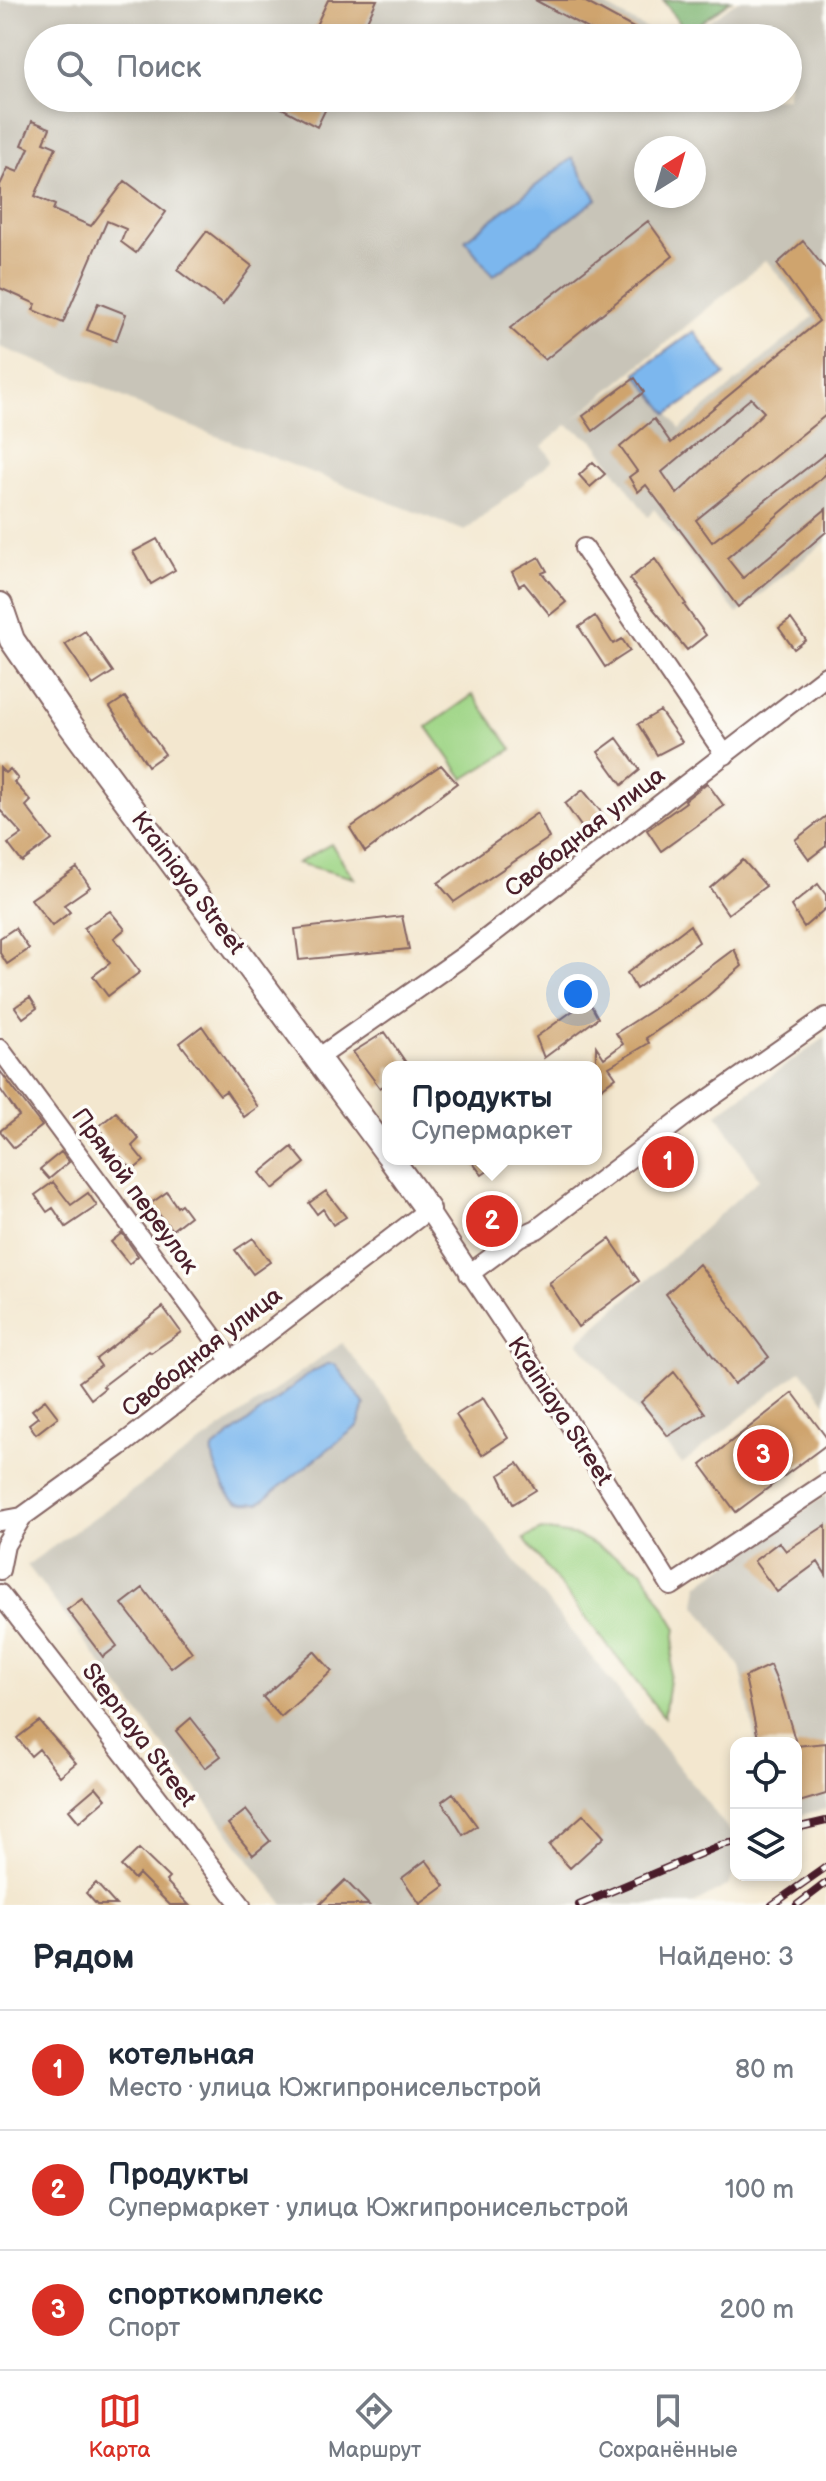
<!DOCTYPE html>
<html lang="ru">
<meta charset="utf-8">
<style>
body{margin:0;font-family:"Balsamiq Sans",sans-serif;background:#f2f2f3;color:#1f2937}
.controls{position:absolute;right:24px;bottom:24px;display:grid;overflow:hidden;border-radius:16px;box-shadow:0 4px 12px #0003}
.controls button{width:72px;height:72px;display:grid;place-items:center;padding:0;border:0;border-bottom:2px solid #e0e1e3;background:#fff;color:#1f2937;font:40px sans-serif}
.compass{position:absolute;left:634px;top:136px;width:72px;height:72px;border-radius:50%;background:#fff;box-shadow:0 4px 12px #0003;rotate:37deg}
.you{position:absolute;left:578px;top:994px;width:28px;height:28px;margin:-20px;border:6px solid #fff;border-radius:50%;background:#1a73e8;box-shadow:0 0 0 12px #1a73e833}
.badge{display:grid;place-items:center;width:52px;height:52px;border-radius:50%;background:#d93025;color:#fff;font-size:26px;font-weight:700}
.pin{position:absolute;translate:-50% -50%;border:4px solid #fff;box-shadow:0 2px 8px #0006}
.popup{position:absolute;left:382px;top:1061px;width:220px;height:104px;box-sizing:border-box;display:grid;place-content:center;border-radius:16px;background:#fff;filter:drop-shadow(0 2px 6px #0005);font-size:26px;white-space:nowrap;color:#747a83}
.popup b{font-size:30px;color:#1f2937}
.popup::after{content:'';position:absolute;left:50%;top:100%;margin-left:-16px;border:16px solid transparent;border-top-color:#fff}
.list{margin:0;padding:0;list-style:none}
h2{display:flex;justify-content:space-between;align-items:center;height:104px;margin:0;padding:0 32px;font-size:34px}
h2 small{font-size:26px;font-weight:400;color:#747a83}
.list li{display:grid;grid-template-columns:52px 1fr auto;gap:24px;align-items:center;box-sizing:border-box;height:120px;padding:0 32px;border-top:2px solid #e0e1e3}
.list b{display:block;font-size:30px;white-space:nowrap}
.list p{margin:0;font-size:26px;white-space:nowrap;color:#747a83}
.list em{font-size:26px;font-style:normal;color:#747a83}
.icon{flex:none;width:44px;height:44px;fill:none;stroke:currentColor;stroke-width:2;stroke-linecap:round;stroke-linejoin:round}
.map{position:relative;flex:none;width:826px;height:1905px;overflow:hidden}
.search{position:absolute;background:#fff;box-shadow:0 4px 12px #0003;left:24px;right:24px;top:24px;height:88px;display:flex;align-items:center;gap:20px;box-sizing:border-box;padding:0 28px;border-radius:44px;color:#747a83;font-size:30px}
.sheet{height:464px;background:#fff}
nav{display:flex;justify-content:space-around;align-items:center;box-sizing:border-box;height:112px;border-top:2px solid #e0e1e3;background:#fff;font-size:22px;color:#747a83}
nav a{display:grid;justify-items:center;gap:4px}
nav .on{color:#d93025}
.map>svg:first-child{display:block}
.industrial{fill:#c8c4b8;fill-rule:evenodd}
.green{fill:#9fd586;stroke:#747a58;stroke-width:2}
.forest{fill:#7fb673;stroke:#646a4f;stroke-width:2}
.water{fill:#7cb7ee;stroke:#636b8c;stroke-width:2}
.building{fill:#cfa46e;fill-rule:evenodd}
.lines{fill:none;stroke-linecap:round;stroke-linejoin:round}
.minor-casing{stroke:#856564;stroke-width:22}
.tertiary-casing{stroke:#856564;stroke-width:28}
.minor{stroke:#fff;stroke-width:18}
.tertiary{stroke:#fff;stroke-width:24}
.rail-casing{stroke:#4a1f2b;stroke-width:8}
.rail{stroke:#fdfcf7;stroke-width:5;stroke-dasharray:15;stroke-linecap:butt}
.labels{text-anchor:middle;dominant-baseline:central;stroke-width:7;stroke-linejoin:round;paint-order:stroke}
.street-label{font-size:24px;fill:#4a1f2b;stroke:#fdfcf7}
</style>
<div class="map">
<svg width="826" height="1905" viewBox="0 0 826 1905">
<rect width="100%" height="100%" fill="#fdfcf7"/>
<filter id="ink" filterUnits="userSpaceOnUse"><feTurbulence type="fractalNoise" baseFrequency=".0125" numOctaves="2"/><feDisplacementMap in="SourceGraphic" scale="16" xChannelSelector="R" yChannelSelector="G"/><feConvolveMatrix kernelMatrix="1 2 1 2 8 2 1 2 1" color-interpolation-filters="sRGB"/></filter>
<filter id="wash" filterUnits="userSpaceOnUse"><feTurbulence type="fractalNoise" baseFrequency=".006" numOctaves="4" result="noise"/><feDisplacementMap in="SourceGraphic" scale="32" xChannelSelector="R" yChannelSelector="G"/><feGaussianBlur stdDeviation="1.8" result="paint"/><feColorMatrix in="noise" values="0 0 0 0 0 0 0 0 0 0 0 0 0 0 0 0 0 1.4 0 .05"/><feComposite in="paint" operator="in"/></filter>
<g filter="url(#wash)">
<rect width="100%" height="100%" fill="#f3e7cf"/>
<path class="industrial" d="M0,0H595L662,38H38V98H788V38H686L738,0H826V541L737,614L654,509L648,517L594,441L567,425L542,446L553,460L465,531L156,413L100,386L0,347ZM646,148H694V196H646ZM766,260L813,317L680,429L639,372L573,420Z
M826,1037V1403L801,1370L682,1464L578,1342L759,1179L717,1114Z
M342,1343L736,1839V1869L728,1885L692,1905H284L27,1565Z
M826,1495V1809L796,1816V1743H756L740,1667L695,1604L698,1585Z"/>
<path class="green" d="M473,695L512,749L464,779L427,727Z
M331,844L354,878L297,863Z
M541,1530L578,1536L642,1570L676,1627L664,1717L524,1539Z"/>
<path class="forest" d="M663,0H731L687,33Z"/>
<path class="water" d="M572,158L597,199L493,276L465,240Z
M694,331L725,375L668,414L636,373Z
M327,1364H335L365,1405L358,1426L259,1503C250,1503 240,1505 233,1499C223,1489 211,1461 213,1449L310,1373Z"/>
<g id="blocks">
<path class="building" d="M328,0H377L359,38H310Z
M535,0H582L652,38H605Z
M263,98H331L317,127Z
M32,121L50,128L44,142L56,147L35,196L55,205L53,210L91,226L125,181L166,212L136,253L121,242L126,229L107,221L63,323L33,310L36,304L0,288V185L8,168L18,172L29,148L22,145Z
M648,221L673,256L545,360L510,328Z
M207,231L252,266L223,305L177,270Z
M803,241L826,270V415L696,520L712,542L826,453V474L727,558L743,578L826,509V532L738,607L646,485L638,492L629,477L637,471L620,447L654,419L671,443L819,321L777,264ZM751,398L764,412L677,494L662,472Z
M98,303L126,314L116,341L87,330Z
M635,378L644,392L593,431L583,416Z
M593,462L605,474L590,487L579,475Z
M157,539L175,570L151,584L133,552Z
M539,557L547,571L542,573L566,602L550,615L524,583L519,586L512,572Z
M655,559L686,604L684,605L706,635L687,650L629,579Z
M595,616L613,644L622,639L630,651L605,667L579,627Z
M791,619L806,640L794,649L779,628Z
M85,631L113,672L93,685L65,644Z
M125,697L165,754L148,766L110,707Z
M660,711L682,742L657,755L638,724Z
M617,738L640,770L622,785L598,752Z
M441,765L457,783L365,852L350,828Z
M0,768L5,773L10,769L18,779L14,782L31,801L26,806L52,840L22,862L8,844L22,834L0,810Z
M707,783L724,806L661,851L647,830L686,802L685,800Z
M583,790L602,813L583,829L565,804Z
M537,813L549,838L454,902L438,883Z
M826,816V846L809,859L795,840Z
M743,860L766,886L728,914L710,888Z
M77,868L90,887L64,905L70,912L52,926L31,899Z
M818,884L826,895V908L804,927L791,906Z
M110,911L125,929L114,938L140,972L108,996L93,976L110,963L84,928Z
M402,916L409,949L299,960L295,929Z
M690,925L699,942L636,989L627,973Z
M15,928L29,949L7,964L0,953V938Z
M734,949L742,966L704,999L646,1038L649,1043L609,1067L616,1077L596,1092V1046L604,1058L623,1044L616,1033L652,1010Z
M30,997L37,1008L23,1018L15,1007Z
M588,1000L598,1018L544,1058L536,1037Z
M202,1026L258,1107L244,1117L226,1091L220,1095L180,1043Z
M385,1032L409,1067H388V1083L380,1088L353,1052Z
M0,1071L42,1126L14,1148L0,1131L19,1116L0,1089Z
M116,1112L139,1139L132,1146L144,1161L133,1170L107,1143L109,1142L98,1127Z
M680,1138L693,1160L660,1184L644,1164Z
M292,1147L305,1163L273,1189L260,1173Z
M61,1152L69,1162L49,1179L40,1169Z
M470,1159H505L482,1175Z
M53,1182L71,1205L88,1193L97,1206L66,1227L53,1208L47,1212L35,1195Z
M326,1191L346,1217L333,1225L323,1209L317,1214L309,1203Z
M167,1192L177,1207L181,1204L190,1216L172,1230L150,1204Z
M487,1205L506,1232L494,1240L475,1213Z
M122,1233L138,1256L129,1264L111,1242Z
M253,1238L270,1262L253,1274L235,1250Z
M610,1239L639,1281L578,1327L549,1283Z
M699,1264L769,1357L734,1384L666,1294Z
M163,1307L181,1332L151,1353L149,1351L103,1386L105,1388L91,1399L79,1382L101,1366L96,1359Z
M674,1372L705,1413L668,1436L641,1402Z
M793,1393L826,1437V1445L736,1512L701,1465Z
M483,1398L508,1438L482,1455L456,1415Z
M45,1400L58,1417L36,1434L29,1424L38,1417L32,1410Z
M518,1463L536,1490L513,1504L499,1475Z
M826,1525V1575L818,1562L777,1592L754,1561L779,1542L786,1551Z
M143,1588L192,1652L171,1668L122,1604Z
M82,1599L117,1646L103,1657L67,1610Z
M314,1651L332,1671L281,1717L263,1697Z
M770,1665L779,1686L796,1743H759L745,1677Z
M191,1718L221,1756L205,1768L176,1731Z
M39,1721L76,1763L60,1776L39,1749L31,1756L17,1738Z
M826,1743V1794L796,1803V1746Z
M96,1787L106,1799L79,1822L69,1810Z
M453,1793L477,1826L463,1835L442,1801Z
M246,1810L270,1841L253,1855L228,1824Z
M584,1814L604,1837L570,1868L549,1845Z
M139,1849L169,1878L166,1881L189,1905H170L139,1874L134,1879L121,1866Z
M426,1860L445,1886L420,1904L402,1878Z
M345,1880L369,1905H319Z
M96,1883L116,1905H97L86,1893Z"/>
</g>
</g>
<g filter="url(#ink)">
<use href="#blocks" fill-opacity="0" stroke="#856564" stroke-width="2"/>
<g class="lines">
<g class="minor-casing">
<path id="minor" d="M584,548L725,755
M0,1049L231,1361
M318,1058L465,955L826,676
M469,1274L519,1237L537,1229L689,1113L826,1017
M0,1521L22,1517L119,1447L428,1210L552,1396L671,1586L826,1483
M0,1570L5,1545L22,1517
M0,1594L241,1905"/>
</g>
<g class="tertiary-casing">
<path id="tertiary" d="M0,605L12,640L69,723L388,1154
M391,1159L428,1210"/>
</g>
<use href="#minor" class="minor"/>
<use href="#tertiary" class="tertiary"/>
<g class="rail-casing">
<path id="rail" d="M796,1828L826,1821
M579,1905L721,1845L736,1842
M772,1905L826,1867
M797,1905L826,1883"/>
</g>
<use href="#rail" class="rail"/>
</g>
</g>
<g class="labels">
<g class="street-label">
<text transform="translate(585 832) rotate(-38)">Свободная улица</text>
<text transform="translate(188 883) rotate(53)">Krainiaya Street</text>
<text transform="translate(135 1191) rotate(54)">Прямой переулок</text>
<text transform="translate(202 1352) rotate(-38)">Свободная улица</text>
<text transform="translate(560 1411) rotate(57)">Krainiaya Street</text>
<text transform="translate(139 1735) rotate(53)">Stepnaya Street</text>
</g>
</g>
</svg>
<div class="controls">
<button><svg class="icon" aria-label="locate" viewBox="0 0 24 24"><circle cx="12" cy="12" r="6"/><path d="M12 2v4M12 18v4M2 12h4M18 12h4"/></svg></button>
<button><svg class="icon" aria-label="layers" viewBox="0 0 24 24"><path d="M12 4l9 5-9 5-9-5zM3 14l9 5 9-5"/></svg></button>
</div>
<svg class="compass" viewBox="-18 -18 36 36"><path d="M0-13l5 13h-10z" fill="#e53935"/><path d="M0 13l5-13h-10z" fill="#747a83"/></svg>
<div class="you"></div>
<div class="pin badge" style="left:668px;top:1162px">1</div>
<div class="pin badge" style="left:492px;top:1221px">2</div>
<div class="popup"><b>Продукты</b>Супермаркет</div>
<div class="pin badge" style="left:763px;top:1455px">3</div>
<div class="search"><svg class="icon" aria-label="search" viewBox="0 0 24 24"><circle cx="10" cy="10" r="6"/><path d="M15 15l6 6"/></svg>Поиск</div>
</div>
<section class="sheet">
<h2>Рядом<small>Найдено: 3</small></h2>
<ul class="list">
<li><span class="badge">1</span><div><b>котельная</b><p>Место · улица Южгипронисельстрой</p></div><em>80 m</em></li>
<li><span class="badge">2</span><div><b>Продукты</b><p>Супермаркет · улица Южгипронисельстрой</p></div><em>100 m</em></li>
<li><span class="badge">3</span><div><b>спорткомплекс</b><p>Спорт</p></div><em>200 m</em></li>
</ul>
</section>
<nav>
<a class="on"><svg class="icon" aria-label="map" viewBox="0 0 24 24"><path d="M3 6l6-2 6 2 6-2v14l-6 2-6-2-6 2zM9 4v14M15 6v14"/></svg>Карта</a>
<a><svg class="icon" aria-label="directions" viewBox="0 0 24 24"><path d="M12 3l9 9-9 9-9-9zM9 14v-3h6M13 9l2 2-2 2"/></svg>Маршрут</a>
<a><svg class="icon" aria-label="saved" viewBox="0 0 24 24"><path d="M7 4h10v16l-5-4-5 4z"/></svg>Сохранённые</a>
</nav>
